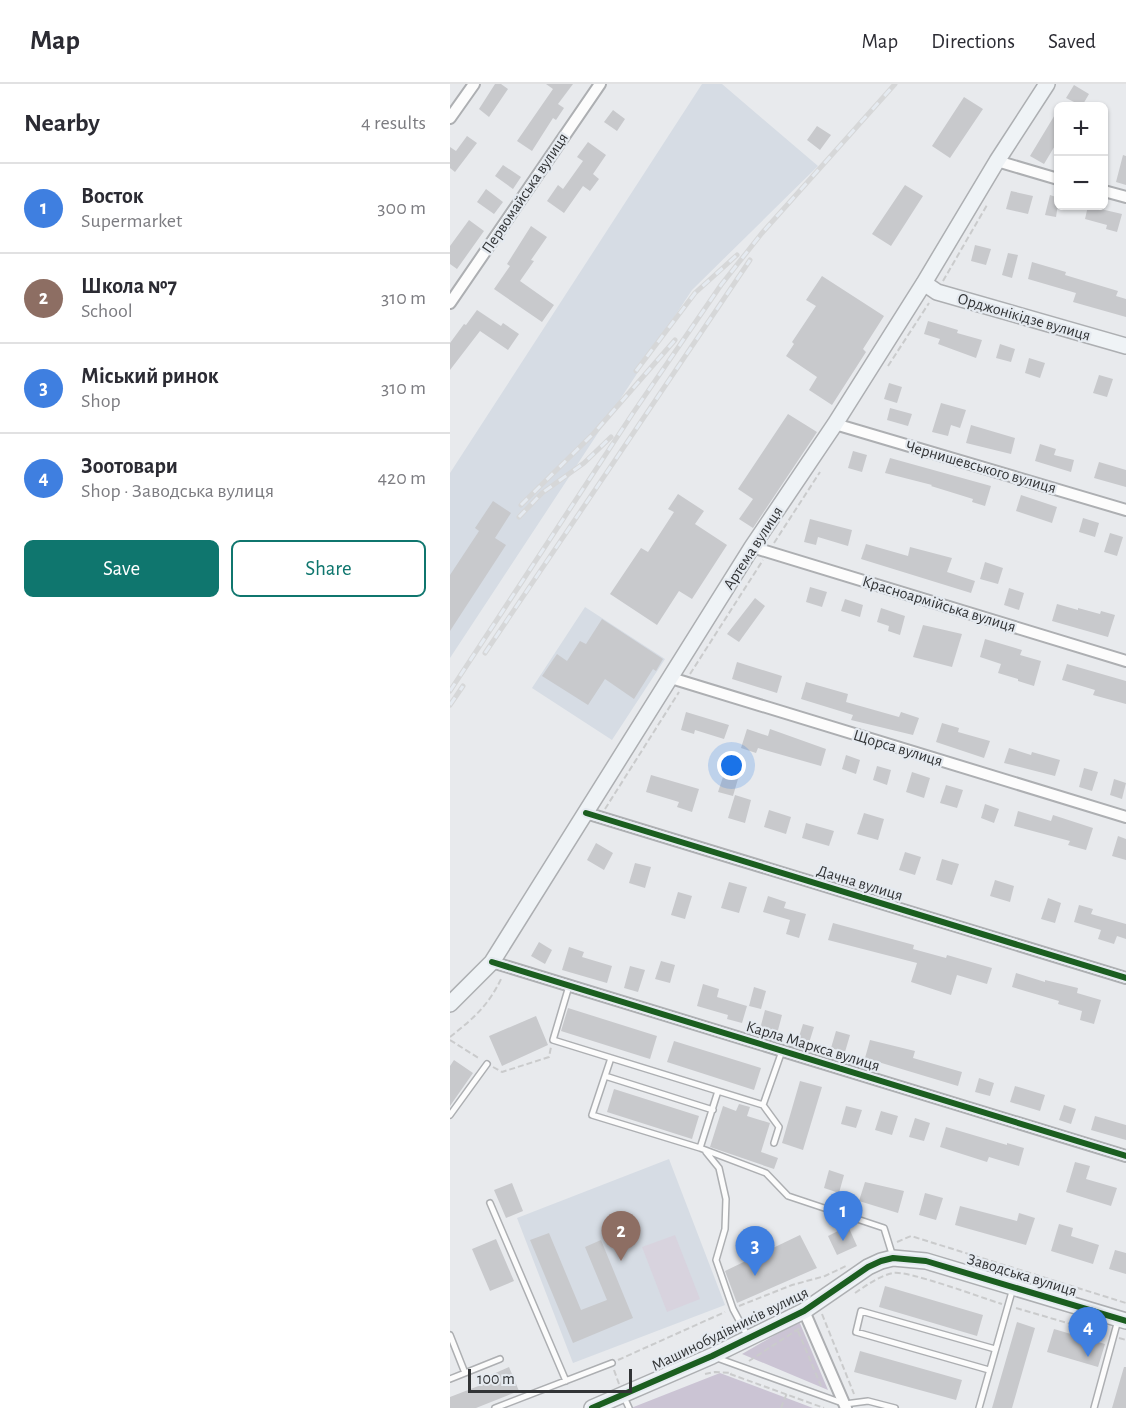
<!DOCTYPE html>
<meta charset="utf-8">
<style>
body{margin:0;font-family:"Alegreya Sans",sans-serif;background:#f7f7f7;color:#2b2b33}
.controls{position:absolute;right:18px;top:18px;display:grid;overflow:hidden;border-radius:9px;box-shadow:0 2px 4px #0004}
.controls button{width:54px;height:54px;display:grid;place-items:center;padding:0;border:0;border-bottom:2px solid #e1e1e2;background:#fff;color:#2b2b33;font:30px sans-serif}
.scale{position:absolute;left:18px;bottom:15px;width:164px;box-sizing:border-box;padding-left:6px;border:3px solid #323436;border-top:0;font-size:16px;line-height:21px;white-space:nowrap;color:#323436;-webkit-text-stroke:4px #e5eaf0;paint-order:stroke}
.you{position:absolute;left:282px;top:682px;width:21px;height:21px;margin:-15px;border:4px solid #fff;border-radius:50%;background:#1a73e8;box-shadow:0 0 0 9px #1a73e833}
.badge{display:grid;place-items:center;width:39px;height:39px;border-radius:50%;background:#0f766e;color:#fff;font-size:20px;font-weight:700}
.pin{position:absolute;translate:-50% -50px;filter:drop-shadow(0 2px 3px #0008)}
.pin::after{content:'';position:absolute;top:32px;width:21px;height:18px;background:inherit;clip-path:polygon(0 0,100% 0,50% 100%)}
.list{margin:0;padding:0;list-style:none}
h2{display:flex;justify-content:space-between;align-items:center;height:78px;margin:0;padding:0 24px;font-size:26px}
h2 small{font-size:20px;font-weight:400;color:#7c7c81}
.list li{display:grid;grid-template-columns:39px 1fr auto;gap:18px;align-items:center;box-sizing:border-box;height:90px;padding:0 24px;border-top:2px solid #e1e1e2}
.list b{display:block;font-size:22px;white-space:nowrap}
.list p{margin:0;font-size:20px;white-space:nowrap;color:#7c7c81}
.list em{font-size:20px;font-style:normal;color:#7c7c81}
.actions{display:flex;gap:12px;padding:18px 24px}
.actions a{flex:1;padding:14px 0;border:2px solid #0f766e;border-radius:9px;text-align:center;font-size:21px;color:#0f766e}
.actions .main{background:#0f766e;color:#fff}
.map{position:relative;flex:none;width:676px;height:1324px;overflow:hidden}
header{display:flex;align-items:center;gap:36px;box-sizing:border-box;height:84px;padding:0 30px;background:#fff;border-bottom:2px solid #e1e1e2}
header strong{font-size:28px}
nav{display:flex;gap:33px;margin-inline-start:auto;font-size:21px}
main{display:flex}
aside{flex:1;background:#fff}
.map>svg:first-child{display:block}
.built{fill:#d6dce4}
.green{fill:#d8d3de}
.forest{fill:#cbc4d4}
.building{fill:#c8c9cc}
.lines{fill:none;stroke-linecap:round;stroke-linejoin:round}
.lane-casing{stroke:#adafb2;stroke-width:8}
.street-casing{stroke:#adafb2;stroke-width:14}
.secondary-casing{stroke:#adafb2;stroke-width:18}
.path{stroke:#cacbcc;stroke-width:2;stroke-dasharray:6 3;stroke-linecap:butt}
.lane{stroke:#fcfcfc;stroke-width:5}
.street{stroke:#fcfcfc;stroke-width:10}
.secondary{stroke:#eff3f6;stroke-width:15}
.rail-casing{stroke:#d6d7d8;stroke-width:5}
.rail{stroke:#e5eaf0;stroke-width:3;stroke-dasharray:9;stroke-linecap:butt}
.cycleway-casing{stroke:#e5eaf0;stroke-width:10}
.cycleway{stroke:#1b5e20;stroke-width:6}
.labels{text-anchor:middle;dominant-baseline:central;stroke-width:4.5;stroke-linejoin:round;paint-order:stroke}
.street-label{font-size:16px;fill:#323436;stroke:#e5eaf0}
</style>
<header>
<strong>Map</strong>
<nav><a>Map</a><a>Directions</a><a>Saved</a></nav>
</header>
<main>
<aside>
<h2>Nearby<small>4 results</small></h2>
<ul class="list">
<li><span class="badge" style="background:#3f7fe0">1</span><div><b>Восток</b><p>Supermarket</p></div><em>300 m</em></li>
<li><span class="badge" style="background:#8d6e63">2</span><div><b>Школа №7</b><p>School</p></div><em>310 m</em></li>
<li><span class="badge" style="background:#3f7fe0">3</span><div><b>Міський ринок</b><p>Shop</p></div><em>310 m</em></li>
<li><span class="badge" style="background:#3f7fe0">4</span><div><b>Зоотовари</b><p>Shop · Заводська вулиця</p></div><em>420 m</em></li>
</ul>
<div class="actions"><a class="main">Save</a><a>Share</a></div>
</aside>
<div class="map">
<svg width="676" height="1324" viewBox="0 0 676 1324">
<rect width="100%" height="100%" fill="#e8eaed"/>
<path class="built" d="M252,0H272L368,82L242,206L0,574V389Z
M135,523L215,575L162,656L82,604Z
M219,1075L275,1221L123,1279L67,1134Z"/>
<path class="green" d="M225,1151L250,1215L217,1228L192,1163Z"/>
<path class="forest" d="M349,1237L378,1306L292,1270Z
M270,1289L363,1324H181Z"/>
<path class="building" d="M45,0H51L58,5L39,33L29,25Z
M96,0H123L108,20L114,24L106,36L103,34L82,67L67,57L103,5Z
M624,1L639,10L632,22L616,14Z
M514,13L533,25L500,74L482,62Z
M609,24V55L594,80L580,72Z
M163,26L175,35L167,47L154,38Z
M367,42L381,51L370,66L357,56Z
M17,52L27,59L5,88L0,84V63L6,67Z
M138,58L156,71L143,90L149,95L140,107L133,102L114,129L97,117L108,101L113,105L133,77L127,73Z
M673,71L676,72V101L666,98Z
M53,81L71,93L63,105L45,92Z
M455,101L473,112L441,162L422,150Z
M36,105L53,118L44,130L27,118Z
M561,107L583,112L578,130L556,125Z
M600,111L609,114L606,133L595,131Z
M638,122L672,130L667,148L656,145L657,141L635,135Z
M19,136L34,147L7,185L0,180V162Z
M81,142L97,153L81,176L84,177L70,197L104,221L92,238L44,205L60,182L57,180Z
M525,161L541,165L536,181L521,177Z
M558,169L568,171L562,194L552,191Z
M582,178L616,188L615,191L668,207L666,212L676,215V233L623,218L626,209L578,195Z
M372,192L434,232L413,265L416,268L382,321L359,306L367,293L336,272L344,260L342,258L366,222L356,216Z
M27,226L51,242L53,239L69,250L58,266L30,247L0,286V259L14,240L16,241Z
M478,237L508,246L507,249L532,256L526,274L488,260L490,255L474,250Z
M550,260L565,265L561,278L546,274Z
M579,274L595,279L590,294L575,289Z
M649,291L663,295L657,313L643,309Z
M439,299L452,303L447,319L434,315Z
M491,319L516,326L510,344L501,341L498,352L482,348Z
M440,324L462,330L458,342L437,336Z
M338,330L367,348L303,444L289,435L303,415L288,405Z
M521,341L565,354L561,370L516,359Z
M590,360L606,365L604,371L624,376L621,388L585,377Z
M403,367L417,371L412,388L398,384Z
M440,374L541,402L535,422L522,418L523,415L481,402L482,401L435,389Z
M649,378L676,386V403L644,394Z
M228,410L254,427L245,440L277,461L242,515L229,507L207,541L160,510L191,464L198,468L224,428L218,425Z
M571,411L607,423L602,439L566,427Z
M43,417L61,429L45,454L56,461L0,547V491L29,447L25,444Z
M633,434L649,439L645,453L629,448Z
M360,435L402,446L398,462L368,453L366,461L354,458Z
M660,449L673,453L667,472L654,468Z
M416,460L458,472L460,463L502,474L497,488L525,497L521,509L411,475Z
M535,478L553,484L548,500L530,495Z
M360,503L377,508L372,523L356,518Z
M559,504L574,509L569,526L554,521Z
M305,514L315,522L289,558L277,550Z
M395,515L413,521L410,533L391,527Z
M607,520L628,526V524L650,530L651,527L665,531L658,553L602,537Z
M431,524L455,532L450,551L438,547L439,542L427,538Z
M152,535L213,575L206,587L203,585L184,615L155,595L138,621L92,592L107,570L117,577L130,557L136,560Z
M473,541L512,550L502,583L463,573Z
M535,555L572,566L570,571L591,577L584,602L568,597V595L548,589L551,580L530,573Z
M287,578L332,592L327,609L282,595Z
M617,580L676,597V620L643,611L645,606L612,596Z
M356,598L398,610L396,618L449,633L451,628L469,634L463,651L401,636L403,631L351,615Z
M236,628L279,641L274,655L245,646L244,650L231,646Z
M492,639L509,644L508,648L540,657L534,674L486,658Z
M297,645L318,652L320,645L376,665L371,682L308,664L306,669L291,664Z
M559,664L581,671L582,668L610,676L605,692L554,679Z
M396,671L410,676L406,690L392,685Z
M427,682L441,686L437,701L423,696Z
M276,684L290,688L283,712L268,708Z
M634,684L648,688L642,707L629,703Z
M462,688L480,694L474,714L456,708Z
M201,691L249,705L242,728L227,723L229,718L196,708Z
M664,695L676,699L672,715L660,711Z
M496,701L513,706L507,724L490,719Z
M285,711L301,716L295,739L278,734Z
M535,720L549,725L544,739L531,734Z
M319,726L341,733L336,750L314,743Z
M568,727L601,737L603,731L643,744L636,766L618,761L620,757L564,742Z
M414,729L434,735L428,756L407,750Z
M356,739L384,747L379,762L352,754Z
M668,752L676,755V776L662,772Z
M146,759L163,769L154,786L137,776Z
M455,768L471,773L465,791L449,786Z
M492,775L509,780L502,801L486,796Z
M185,779L201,783L195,804L179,799Z
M545,796L564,802L560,818L540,812Z
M279,798L297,803L289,829L271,824Z
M228,808L242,812L235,835L221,831Z
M318,812L336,818L334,824L356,830L349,854L336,850L340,836L313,828Z
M598,814L611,819L605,839L591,835Z
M629,821L643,825L641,830L676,840V855L667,852L664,860L648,855L651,846L624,838Z
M383,839L464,861L463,865L496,874L497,871L542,884L537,900L507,891L501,911L461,898L467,879L378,856Z
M89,858L102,866L95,880L81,872Z
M119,863L134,868L132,873L162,882L157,899L112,886Z
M211,877L225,881L220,899L205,895Z
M180,882L195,886L188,908L174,904Z
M566,889L595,898V896L628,904L627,909L651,916L644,940L630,936L632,927L608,920L609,917L562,903Z
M253,900L269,905L267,913L297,922L292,939L277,935L278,931L247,922Z
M304,903L316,907L311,925L299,922Z
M118,924L207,952L200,975L111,947Z
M315,926L332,931L327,950L310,945Z
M86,932L98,961L52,982L39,952Z
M353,940L364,943L359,959L348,956Z
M386,947L400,951L395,968L381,964Z
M420,956L465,967L463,974L512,988L508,1002L415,974Z
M224,957L311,984L304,1006L217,978Z
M4,976L23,989L0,1022V982Z
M529,994L544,999L540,1012L525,1008Z
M350,997L372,1003L353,1066L332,1059Z
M565,1002L595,1011L590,1027L560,1018Z
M164,1005L249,1032L242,1055L157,1028Z
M289,1020L300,1023L297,1032L320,1039L311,1068L328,1074L324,1085L260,1063L273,1022L286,1027Z
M614,1021L626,1025L621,1040L609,1036Z
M396,1022L412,1026L406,1044L391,1040Z
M431,1027L448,1032L442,1051L425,1046Z
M645,1032L676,1041V1056L641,1046Z
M465,1034L480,1039L474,1057L459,1053Z
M496,1043L557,1061V1059L574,1064L569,1082L539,1073L537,1078L490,1063Z
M625,1078L640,1082L636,1095L667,1104L661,1122L616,1108Z
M379,1086L394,1091L389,1109L374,1104Z
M415,1098L454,1107L448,1129L409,1117Z
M62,1099L73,1127L56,1134L44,1106Z
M475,1109L493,1114L486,1136L469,1131Z
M510,1122L567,1137L569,1129L585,1134L576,1161L505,1141Z
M609,1140L623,1144L621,1152L649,1161L643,1180L601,1167Z
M398,1142L407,1162L387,1171L378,1152Z
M99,1149L131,1226L157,1216L135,1163L151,1156L183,1234L123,1259L80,1156Z
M350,1151L367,1184L287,1219L275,1187Z
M46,1155L64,1197L40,1207L22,1165Z
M665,1166L676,1169V1190L659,1185Z
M435,1202L533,1231L527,1252L429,1223Z
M567,1238L585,1244L562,1324H542Z
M604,1245L655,1260L648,1283L597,1268Z
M410,1267L512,1296L506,1316L404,1288Z
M59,1283L69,1307L26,1324H0V1313L44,1296L41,1291Z
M674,1283H676V1324H662Z"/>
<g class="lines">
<g class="lane-casing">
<path id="lane" d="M119,902L103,956L313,1021L332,967
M161,974L142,1031L250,1064L316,1089L338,1112L434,1144L443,1173
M155,992L263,1026
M313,1021L329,1043L324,1059
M0,1031L37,980
M250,1064L268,1007
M256,1068L269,1084L276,1115L275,1145L266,1176L283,1225L298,1253
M40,1119L116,1297
M0,1251L15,1289L0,1295
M267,1274L395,1320L418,1317L445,1324
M539,1286L406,1248L411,1227L545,1265
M15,1289L50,1275
M174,1313L179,1324
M45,1324L162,1279
M529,1324L563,1204
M644,1324L668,1236"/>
</g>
<g class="street-casing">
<path id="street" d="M0,34L24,0
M547,77L608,95
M654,107L676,113
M0,219L150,0
M385,340L676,426
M302,463L676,577
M221,594L676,733
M136,729L676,894
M42,878L676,1072
M354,1227L396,1324"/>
</g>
<g class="secondary-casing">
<path id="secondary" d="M474,199L487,208L676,262
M0,920L42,878L302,463L385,340L474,199L547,77L597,0
M142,1324L262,1272L354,1227L418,1183L431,1177L443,1174L476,1177L676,1237"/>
</g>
<path class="path" d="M493,197L537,121
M438,282L479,219
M324,459L370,388
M240,590L313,476
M155,725L229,608
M0,953C24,934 39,921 52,893
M0,956L30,975
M43,983L52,988L99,973L101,963
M447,1158L461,1152L676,1219
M405,1209C417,1201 429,1192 443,1189C458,1186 532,1214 552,1220
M289,1222L342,1201L375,1192L396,1182
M566,1224L655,1250
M372,1230L404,1310
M348,1247L371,1302
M669,1254L676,1256
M168,1276L275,1228
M299,1277L350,1244
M164,1286L169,1300
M255,1290L265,1288L282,1289
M280,1290L374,1324
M331,1324L337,1309"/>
<use href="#lane" class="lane"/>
<use href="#street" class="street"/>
<use href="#secondary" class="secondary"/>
<g class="rail-casing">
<path id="rail" d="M186,287L245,209L287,171
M71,421L144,349L225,256
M69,433L92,409L134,379L161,353
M35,569L300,176
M0,607L183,329L271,201L312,149L445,0
M0,621L13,602"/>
</g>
<use href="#rail" class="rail"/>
<g class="cycleway-casing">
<path id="cycleway" d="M136,729L676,894
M42,878L676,1072
M142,1324L262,1272L354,1227L418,1183L431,1177L443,1174L476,1177L676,1237"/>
</g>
<use href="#cycleway" class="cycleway"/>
</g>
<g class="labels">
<g class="street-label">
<text transform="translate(75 109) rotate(-56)">Первомайська вулиця</text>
<text transform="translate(574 233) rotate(16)">Орджонікідзе вулиця</text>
<text transform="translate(531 383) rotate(16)">Чернишевського вулиця</text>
<text transform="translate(303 464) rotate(-57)">Артема вулиця</text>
<text transform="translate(489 520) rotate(17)">Красноармійська вулиця</text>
<text transform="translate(448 664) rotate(17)">Щорса вулиця</text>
<text transform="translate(410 799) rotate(17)">Дачна вулиця</text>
<text transform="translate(363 962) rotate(17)">Карла Маркса вулиця</text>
<text transform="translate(572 1191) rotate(17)">Заводська вулиця</text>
<text transform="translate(280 1245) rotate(-26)">Машинобудівників вулиця</text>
</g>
</g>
</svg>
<div class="controls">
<button>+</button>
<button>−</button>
</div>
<div class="scale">100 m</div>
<div class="you"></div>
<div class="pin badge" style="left:393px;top:1157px;background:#3f7fe0">1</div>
<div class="pin badge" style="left:171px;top:1177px;background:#8d6e63">2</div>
<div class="pin badge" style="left:305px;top:1192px;background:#3f7fe0">3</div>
<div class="pin badge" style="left:638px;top:1273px;background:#3f7fe0">4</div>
</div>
</main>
